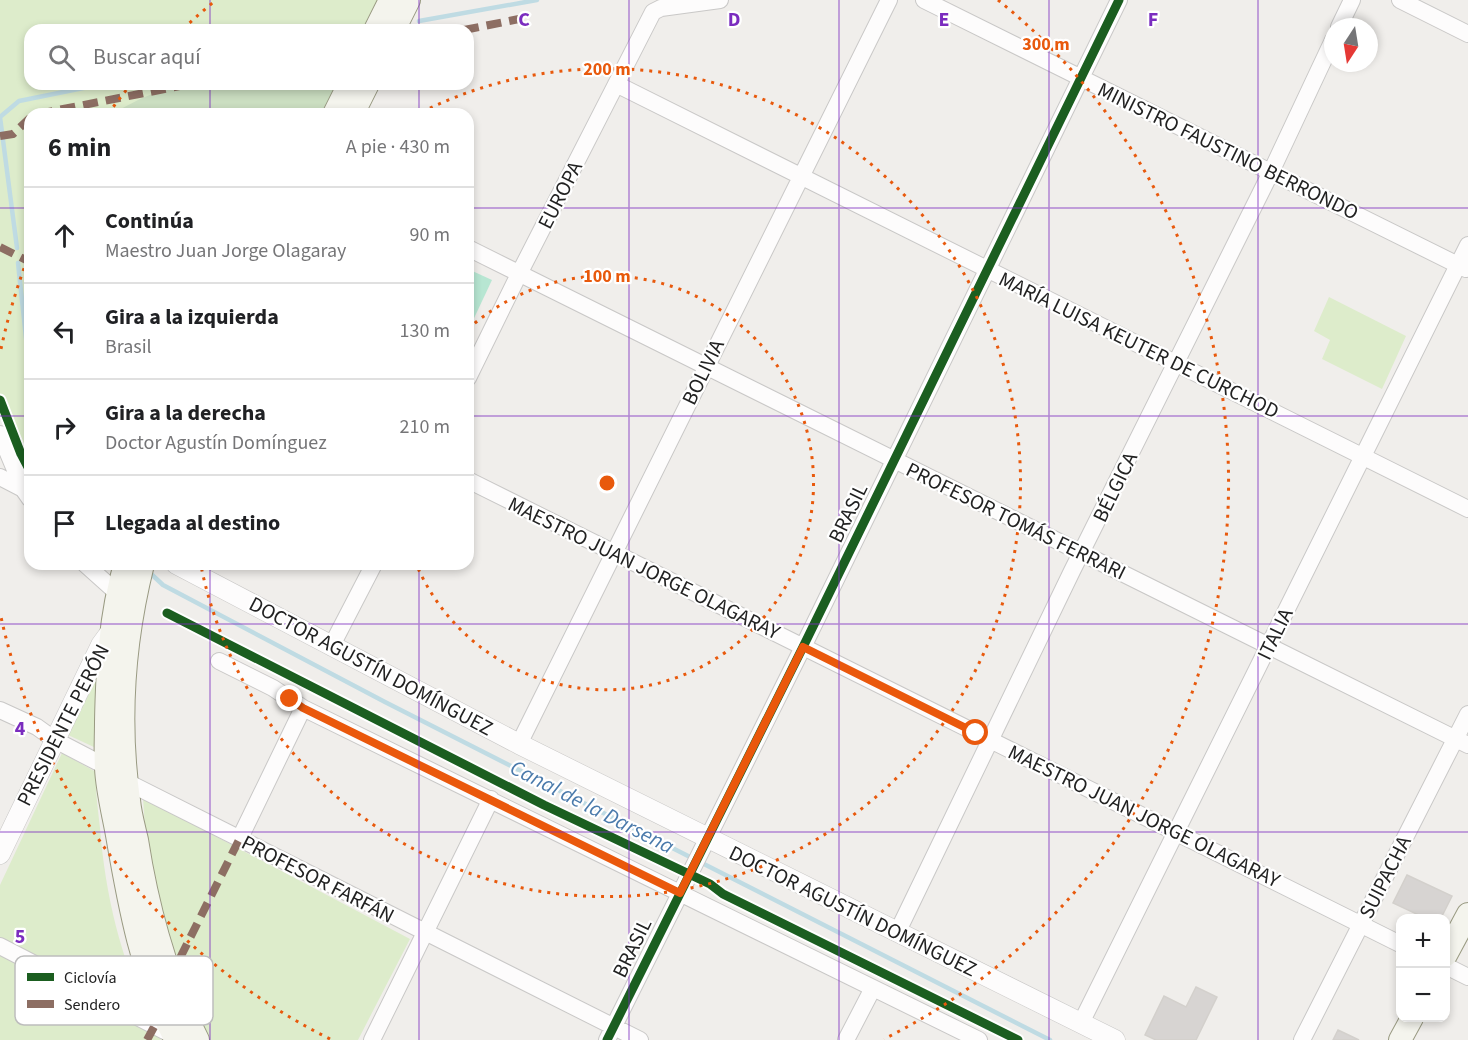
<!DOCTYPE html>
<html lang="es">
<meta charset="utf-8">
<style>
body{margin:0;font-family:"Source Sans 3",sans-serif;background:#f2f2f2;color:#202124}
.controls{position:absolute;right:18px;bottom:18px;display:grid;overflow:hidden;border-radius:12px;box-shadow:0 3px 9px #0003}
.controls button{width:54px;height:54px;display:grid;place-items:center;padding:0;border:0;border-bottom:2px solid #e0e0e0;background:#fff;color:#202124;font:30px sans-serif}
.compass{position:absolute;left:1324px;top:18px;width:54px;height:54px;border-radius:50%;background:#fff;box-shadow:0 3px 9px #0003;rotate:192deg}
.stop{position:absolute;width:18px;height:18px;margin:-14px;border:4px solid #ea580c;border-radius:50%;background:#fff}
.stop.end{background:#ea580c;border-color:#fff;box-shadow:0 2px 6px #0008}
.list{margin:0;padding:0;list-style:none}
h2{display:flex;justify-content:space-between;align-items:center;height:78px;margin:0;padding:0 24px;font-size:26px}
h2 small{font-size:20px;font-weight:400;color:#757577}
.list li{display:grid;grid-template-columns:39px 1fr auto;gap:18px;align-items:center;box-sizing:border-box;height:96px;padding:0 24px;border-top:2px solid #e0e0e0}
.list b{display:block;font-size:22px;white-space:nowrap}
.list p{margin:0;font-size:20px;white-space:nowrap;color:#757577}
.list em{font-size:20px;font-style:normal;color:#757577}
.icon{flex:none;width:33px;height:33px;fill:none;stroke:currentColor;stroke-width:2;stroke-linecap:round;stroke-linejoin:round}
.map{position:relative;flex:none;width:1468px;height:1040px;overflow:hidden}
.search{position:absolute;background:#fff;box-shadow:0 3px 9px #0003;left:24px;top:24px;width:450px;height:66px;display:flex;align-items:center;gap:15px;box-sizing:border-box;padding:0 21px;border-radius:18px;color:#757577;font-size:22px}
.panel{position:absolute;background:#fff;box-shadow:0 3px 9px #0003;left:24px;top:108px;width:450px;height:462px;border-radius:18px}
.map>svg:first-child{display:block}
.grass{fill:#ddeccb}
.forest{fill:#cbdec1}
.pitch{fill:#b7e6d2}
.lines{fill:none;stroke-linecap:round;stroke-linejoin:round}
.stream{stroke:#bfdbe3;stroke-width:4.5}
.building{fill:#d7d4d2;stroke:#d3d0cc;stroke-width:1.5}
.minor-casing{stroke:#c9c8c7;stroke-width:18}
.tertiary-casing{stroke:#c9c8c7;stroke-width:21}
.secondary-casing{stroke:#999a82;stroke-width:24}
.minor{stroke:#fdfcfc;stroke-width:16}
.tertiary{stroke:#fdfcfc;stroke-width:20}
.secondary{stroke:#f4f4ed;stroke-width:22}
.quiet{stroke:#8d6e63;stroke-width:8;stroke-dasharray:15 8;stroke-linecap:butt}
.cycleway-casing{stroke:#fff;stroke-width:13}
.cycleway{stroke:#1b5e20;stroke-width:9}
.route{stroke:#ea580c;stroke-width:8}
.grid{fill:none;stroke:#7b2cbf;stroke-width:1.5;stroke-opacity:0.55}
.ring{fill:none;stroke:#e8590c;stroke-width:3;stroke-dasharray:3 6}
.labels{text-anchor:middle;dominant-baseline:central;stroke-width:4.5;stroke-linejoin:round;paint-order:stroke}
.street-label{font-size:21px;fill:#222;stroke:#fff}
.water-label{font-size:22px;font-style:italic;fill:#4a7aab;stroke:#fff}
.key{fill:#fff;stroke:#bdbdbd;stroke-width:1.5}
.key-label{font-size:16px;fill:#222}
.grid-label{font-size:20px;text-anchor:middle;font-weight:bold;fill:#7b2cbf;stroke:#fff;stroke-width:4.5;stroke-linejoin:round;paint-order:stroke}
.centre{fill:#e8590c;stroke:#fff;stroke-width:3}
.ring-label{font-size:18px;text-anchor:middle;font-weight:bold;fill:#e8590c;stroke:#fff;stroke-width:4.5;stroke-linejoin:round;paint-order:stroke}
</style>
<div class="map">
<svg width="1468" height="1040" viewBox="0 0 1468 1040">
<rect width="100%" height="100%" fill="#f0eeeb"/>
<path class="grass" d="M0,0H381L367,30H30V84H340L326,114H30V486L0,408Z
M1329,297L1406,336L1382,389L1322,359L1330,340L1314,331Z
M98,676L96,748L68,735Z
M62,753L96,772C95,791 98,809 100,828C106,903 124,973 161,1040H0V885Z
M143,798L410,939L358,1040H208L166,936L146,843Z"/>
<path class="forest" d="M177,84H340L326,114H111L140,99Z"/>
<path class="pitch" d="M468,269L492,280L468,331Z"/>
<g class="lines">
<path class="stream" d="M419,21L537,0
M0,117L17,248
M0,117L19,101L103,84
M18,263L30,375
M148,571L163,585L385,702L692,858
M700,862L1050,1040"/>
</g>
<path class="building" d="M292,84H309V86L293,89Z
M1407,875L1452,896L1441,918H1425L1393,903Z
M1196,987L1217,997L1196,1040H1156L1145,1035L1164,996L1186,1007Z
M1338,1030L1359,1040H1333Z"/>
<g class="lines">
<g class="minor-casing">
<path id="minor" d="M924,0L1466,269
M1400,0L1468,34
M1339,27L1352,0
M616,84L1468,509
M468,248L1468,745
M468,378L519,274L653,12L661,8L720,0
M0,434L23,489L30,499
M0,477L23,489
M468,480L1400,944
M85,564L124,599
M331,647L374,564
M219,661L273,688L303,708L979,1040
M0,710L37,727L55,740L105,766L127,782L640,1040
M519,744L889,0
M239,840L303,708
M897,933L1072,571L1271,172L1333,40
M0,946L178,1038
M1446,966L1468,977
M1081,1023L1468,245
M372,1040L491,799
M607,1040L803,647L1119,0
M846,1040L873,988
M1302,1040L1468,714"/>
</g>
<g class="tertiary-casing">
<path id="tertiary" d="M176,564L519,744L1115,1040
M0,854L101,645L112,630"/>
</g>
<g class="secondary-casing">
<path id="secondary" d="M375,30L390,0
M394,30L409,0
M334,114L349,84
M353,114L368,84
M125,564C110,615 107,669 106,722C106,737 105,753 106,768C107,790 113,813 117,835C129,905 142,977 176,1040
M143,564C124,640 118,722 129,800C130,813 134,827 137,840C148,911 166,976 198,1040
M1446,955L1468,914
M1400,1040L1412,1018"/>
</g>
<use href="#minor" class="minor"/>
<use href="#tertiary" class="tertiary"/>
<use href="#secondary" class="secondary"/>
<path class="quiet" d="M464,30L529,17
M38,114L190,84
M0,136L13,134L30,118
M0,247L30,262
M170,978L239,840
M147,1040L154,1027"/>
<g class="cycleway-casing">
<path id="cycleway" d="M0,400L21,454L30,471
M167,613L544,805L710,884L723,894L1018,1040
M607,1040L803,647L1119,0"/>
</g>
<use href="#cycleway" class="cycleway"/>
</g>
<g class="lines">
<path class="route" d="M290,699L303,708L680,893L803,647L976,733"/>
</g>
<path class="grid" d="M210,0V30M419,0V30M629,0V1040M839,0V1040M1049,0V1040M1258,0V1040M210,84V114M419,84V114M0,208H30M468,208H1468M0,416H30M468,416H1468M210,564V1040M419,564V1040M0,624H1468M0,832H1468"/>
<g class="ring">
<path d="M468 329A207 207 0 1 1 417 566"/>
<path d="M422 112A414 414 0 1 1 201 566"/>
<path d="M330 1039A621 621 0 0 1 1 617M1 349A621 621 0 0 1 29 255M108 114A621 621 0 0 1 128 88M183 29A621 621 0 0 1 216 0M998 0A621 621 0 0 1 884 1039"/>
</g>
<g class="labels">
<g class="street-label">
<text transform="translate(1228 151) rotate(26)">MINISTRO FAUSTINO BERRONDO</text>
<text transform="translate(560 195) rotate(-63)">EUROPA</text>
<text transform="translate(1139 345) rotate(26)">MARÍA LUISA KEUTER DE CURCHOD</text>
<text transform="translate(703 372) rotate(-64)">BOLIVIA</text>
<text transform="translate(1115 487) rotate(-64)">BÉLGICA</text>
<text transform="translate(848 513) rotate(-64)">BRASIL</text>
<text transform="translate(1016 521) rotate(26)">PROFESOR TOMÁS FERRARI</text>
<text transform="translate(644 568) rotate(26)">MAESTRO JUAN JORGE OLAGARAY</text>
<text transform="translate(1275 634) rotate(-64)">ITALIA</text>
<text transform="translate(371 666) rotate(28)">DOCTOR AGUSTÍN DOMÍNGUEZ</text>
<text transform="translate(63 725) rotate(-63)">PRESIDENTE PERÓN</text>
<text transform="translate(1144 816) rotate(26)">MAESTRO JUAN JORGE OLAGARAY</text>
<text transform="translate(1385 877) rotate(-63)">SUIPACHA</text>
<text transform="translate(318 879) rotate(27)">PROFESOR FARFÁN</text>
<text transform="translate(853 911) rotate(26)">DOCTOR AGUSTÍN DOMÍNGUEZ</text>
<text transform="translate(632 948) rotate(-64)">BRASIL</text>
</g>
<g class="water-label">
<text transform="translate(592 807) rotate(27)">Canal de la Darsena</text>
</g>
</g>
<rect x="15" y="956" width="198" height="69" rx="9" class="key"/>
<rect x="27" y="973" width="27" height="8" fill="#1b5e20"/>
<rect x="27" y="1000" width="27" height="8" fill="#8d6e63"/>
<g class="key-label">
<text x="64" y="983">Ciclovía</text>
<text x="64" y="1010">Sendero</text>
</g>
<g class="grid-label">
<text x="524" y="26">C</text>
<text x="734" y="26">D</text>
<text x="944" y="26">E</text>
<text x="1153" y="26">F</text>
<text x="20" y="735">4</text>
<text x="20" y="943">5</text>
</g>
<circle cx="607" cy="483" r="9" class="centre"/>
<g class="ring-label">
<text x="1046" y="50">300 m</text>
<text x="607" y="75">200 m</text>
<text x="607" y="282">100 m</text>
</g>
</svg>
<div class="controls">
<button>+</button>
<button>−</button>
</div>
<svg class="compass" viewBox="-18 -18 36 36"><path d="M0-13l5 13h-10z" fill="#e53935"/><path d="M0 13l5-13h-10z" fill="#757577"/></svg>
<div class="stop" style="left:976px;top:733px"></div>
<div class="stop end" style="left:290px;top:699px"></div>
<div class="search"><svg class="icon" aria-label="search" viewBox="0 0 24 24"><circle cx="10" cy="10" r="6"/><path d="M15 15l6 6"/></svg>Buscar aquí</div>
<section class="panel">
<h2>6 min<small>A pie · 430 m</small></h2>
<ul class="list">
<li><svg class="icon" aria-label="ahead" viewBox="0 0 24 24"><path d="M12 20V5M6 11l6-6 6 6"/></svg><div><b>Continúa</b><p>Maestro Juan Jorge Olagaray</p></div><em>90 m</em></li>
<li><svg class="icon" aria-label="left" viewBox="0 0 24 24"><path d="M17 20v-9H6M10 6l-5 5 5 5"/></svg><div><b>Gira a la izquierda</b><p>Brasil</p></div><em>130 m</em></li>
<li><svg class="icon" aria-label="right" viewBox="0 0 24 24"><path d="M7 20v-9h11M14 6l5 5-5 5"/></svg><div><b>Gira a la derecha</b><p>Doctor Agustín Domínguez</p></div><em>210 m</em></li>
<li><svg class="icon" aria-label="arrive" viewBox="0 0 24 24"><path d="M6 21V4h12l-3 4 3 4H6"/></svg><div><b>Llegada al destino</b></div></li>
</ul>
</section>
</div>
